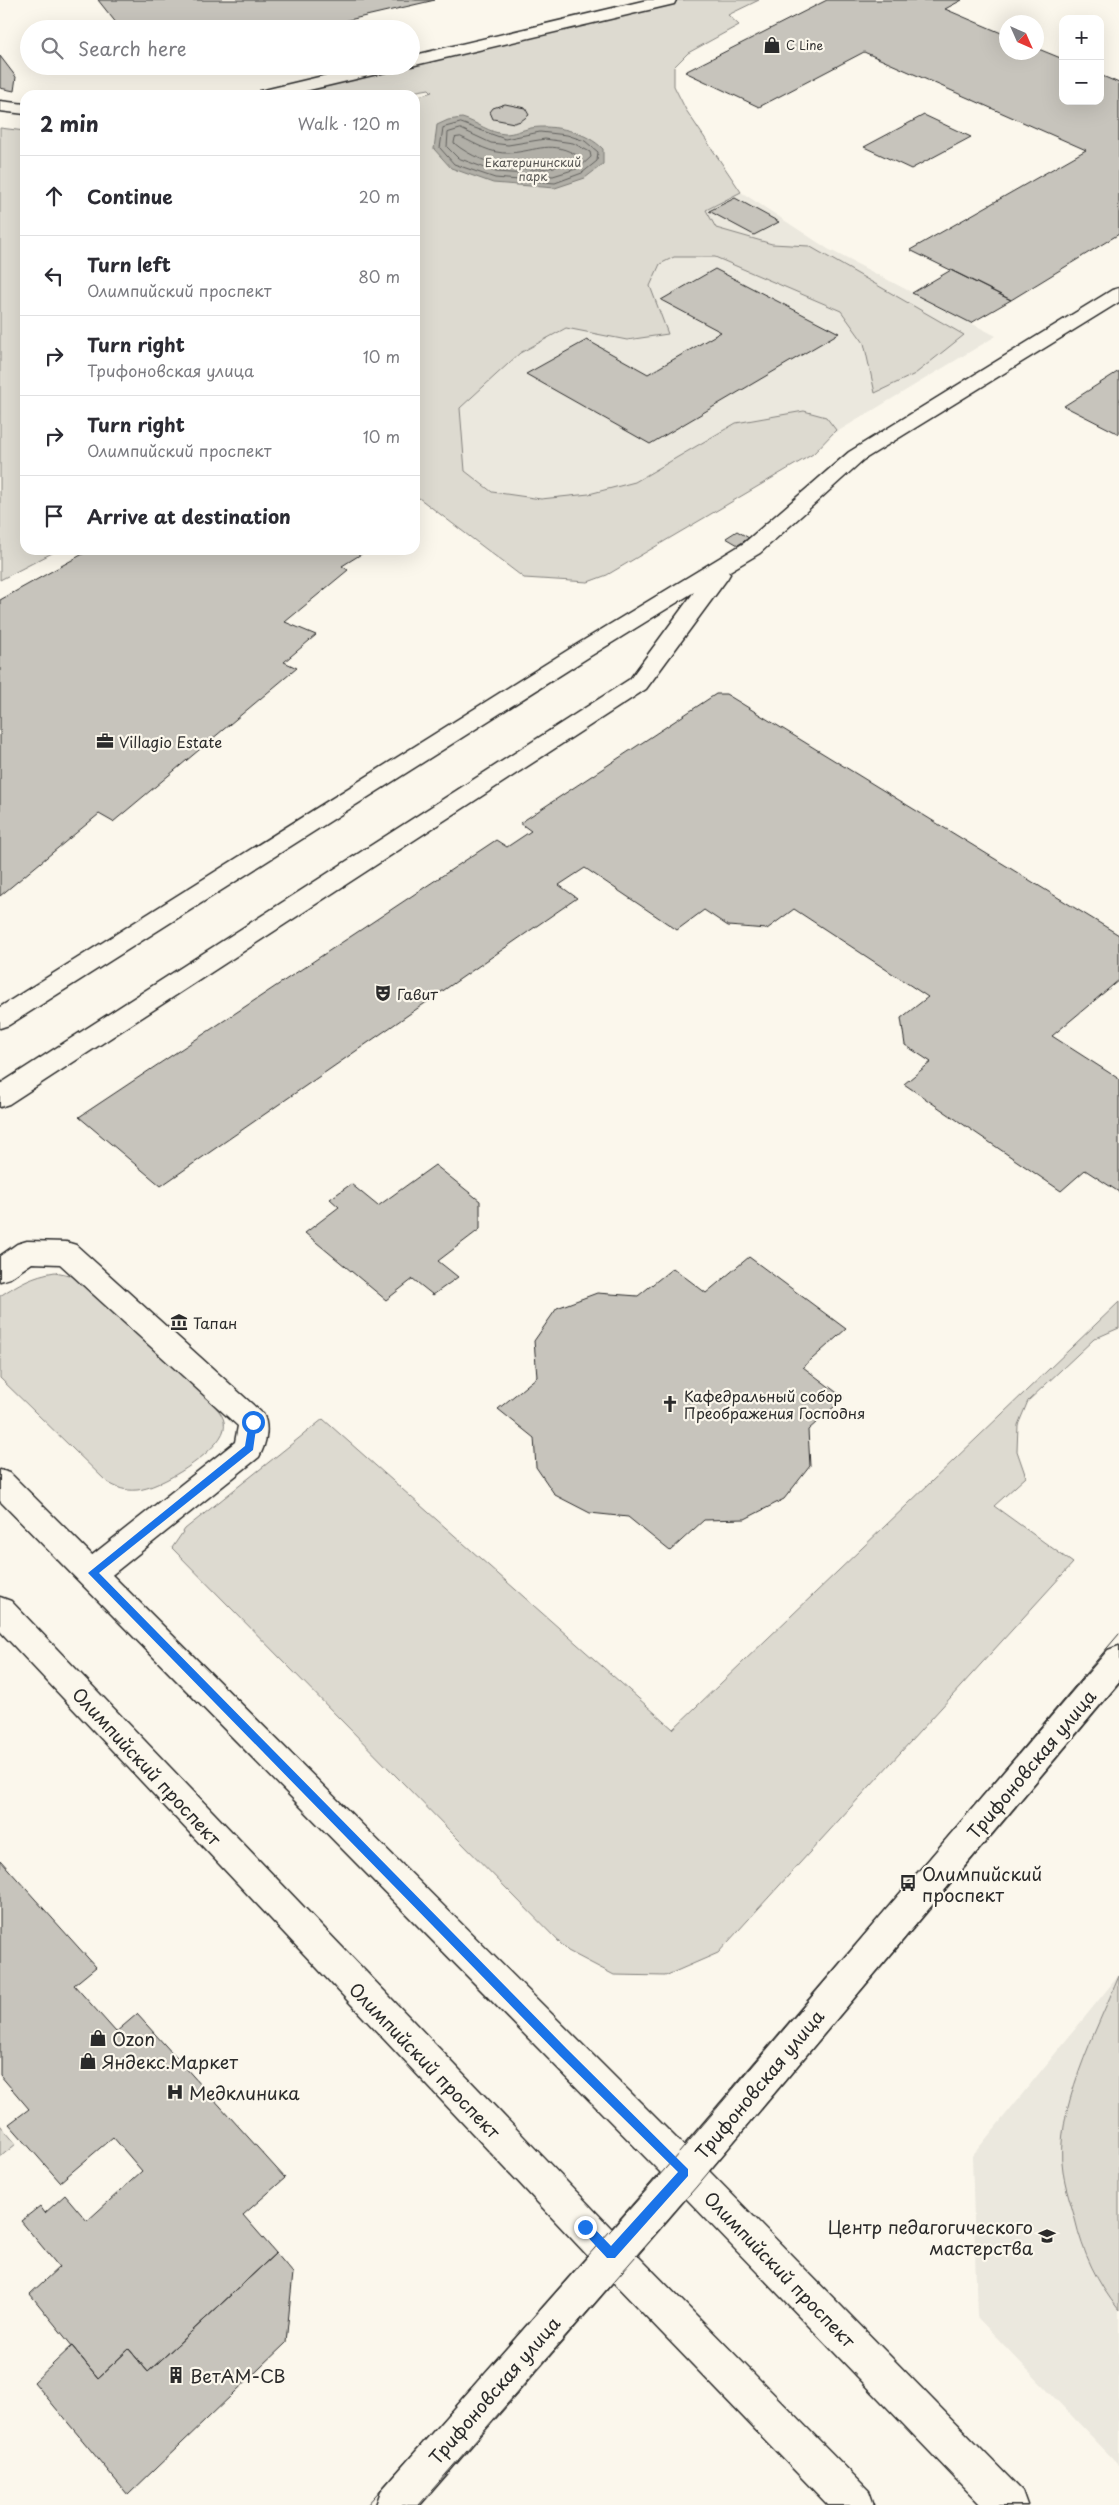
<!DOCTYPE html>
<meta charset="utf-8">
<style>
body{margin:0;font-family:"Playpen Sans",sans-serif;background:#f7f7f7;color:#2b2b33}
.controls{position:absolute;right:15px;top:15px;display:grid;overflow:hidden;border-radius:10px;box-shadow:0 5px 20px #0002}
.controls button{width:45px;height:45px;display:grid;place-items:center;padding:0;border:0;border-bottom:1px solid #e1e1e2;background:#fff;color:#2b2b33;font:25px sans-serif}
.compass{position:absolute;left:999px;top:15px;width:45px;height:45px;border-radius:50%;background:#fff;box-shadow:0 5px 20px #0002;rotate:135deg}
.stop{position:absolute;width:15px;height:15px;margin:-11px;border:4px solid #1a73e8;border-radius:50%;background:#fff}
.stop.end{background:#1a73e8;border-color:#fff;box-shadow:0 1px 5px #0008}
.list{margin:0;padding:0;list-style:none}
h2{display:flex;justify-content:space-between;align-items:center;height:65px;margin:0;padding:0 20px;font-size:21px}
h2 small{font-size:16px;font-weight:400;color:#7c7c81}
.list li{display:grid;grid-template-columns:32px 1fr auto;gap:15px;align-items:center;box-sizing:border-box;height:80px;padding:0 20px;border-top:1px solid #e1e1e2}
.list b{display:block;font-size:19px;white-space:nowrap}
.list p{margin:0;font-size:16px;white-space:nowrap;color:#7c7c81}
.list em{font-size:16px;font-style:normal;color:#7c7c81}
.icon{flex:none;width:28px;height:28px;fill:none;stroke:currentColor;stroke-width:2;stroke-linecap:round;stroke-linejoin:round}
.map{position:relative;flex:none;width:1119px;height:2505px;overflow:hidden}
.search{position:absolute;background:#fff;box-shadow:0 5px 20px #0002;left:20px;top:20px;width:400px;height:55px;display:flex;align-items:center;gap:12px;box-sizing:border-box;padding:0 18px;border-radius:28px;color:#7c7c81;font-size:19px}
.panel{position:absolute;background:#fff;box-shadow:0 5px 20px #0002;left:20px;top:90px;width:400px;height:465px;border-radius:15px}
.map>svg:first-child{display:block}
.built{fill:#ebe8de}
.green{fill:#dddad0;stroke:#84827e}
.water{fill:#b1afa7;stroke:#7b7a75}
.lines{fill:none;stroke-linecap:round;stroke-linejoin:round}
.shore{stroke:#61605d;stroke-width:1}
.building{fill:#c7c4bc;stroke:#2b2b2b}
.lane-casing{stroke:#2b2b2b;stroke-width:3}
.secondary-casing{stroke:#2b2b2b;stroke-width:3}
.lane{fill:#fbf7ec;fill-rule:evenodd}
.secondary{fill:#fbf7ec;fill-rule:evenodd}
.tram{stroke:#2b2b2b;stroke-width:1}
.route{fill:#1a73e8}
.labels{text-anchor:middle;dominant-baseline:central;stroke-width:4.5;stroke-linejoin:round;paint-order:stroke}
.far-poi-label{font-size:12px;fill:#2b2b2b;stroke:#fbf7ec;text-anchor:start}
.far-park-label{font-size:12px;fill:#585754;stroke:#fbf7ec}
.poi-label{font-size:15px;fill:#2b2b2b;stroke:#fbf7ec;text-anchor:start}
.near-street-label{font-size:18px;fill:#2b2b2b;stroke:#fbf7ec}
.near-poi-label{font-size:18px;fill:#2b2b2b;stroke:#fbf7ec;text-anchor:start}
</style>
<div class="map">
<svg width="1119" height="2505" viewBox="0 0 1119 2505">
<rect width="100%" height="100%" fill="#fbf7ec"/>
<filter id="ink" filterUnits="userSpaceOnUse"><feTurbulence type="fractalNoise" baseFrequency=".02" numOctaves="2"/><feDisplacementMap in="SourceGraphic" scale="10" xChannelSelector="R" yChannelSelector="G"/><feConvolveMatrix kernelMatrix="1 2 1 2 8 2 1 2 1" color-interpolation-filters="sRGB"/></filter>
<g filter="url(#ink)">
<path class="built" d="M741,192L828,249L996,336L689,521L467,500L415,364Z
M1119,1975V2465L977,2317L972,2156Z"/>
<path class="green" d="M671,0H759L728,15L739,25L688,53L674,67V86L686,110L741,192L706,210L716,228L772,244L809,246L964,335L915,374L875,393L864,343L841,311L715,257H674L660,264L650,286L668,334L627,340L566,328L520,353L460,408L465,471L492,492L541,499L589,494L635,482L736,423L804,411L826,417L836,430L813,454L607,575L588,582L524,578L415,495V97L432,92L429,89L395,95H264L315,87L398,66H411V63Z
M0,128L25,131V550H58L0,580Z
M55,1272L70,1275L84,1284L214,1405C220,1412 226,1419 224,1429C219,1452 159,1489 137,1490C125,1491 117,1488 107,1482L0,1378V1296C18,1284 33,1275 55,1272Z
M1119,1302V1328L1094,1339L1028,1401L1018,1425L1017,1451L1026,1477L994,1506L1073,1563L718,1953L665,1976L614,1975L568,1951L172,1548L185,1529L323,1419L673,1729Z
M1119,1976V2310C1097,2283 1083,2253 1075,2219C1071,2203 1065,2187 1063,2171C1053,2113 1097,2029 1119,1976Z
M0,2125L16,2144L0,2157Z"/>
<path class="water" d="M462,118C477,122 489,133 505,134C513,134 522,130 531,128C554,124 587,132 603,149V164L585,178L555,188L493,183L451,168L434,149L437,125L448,120Z"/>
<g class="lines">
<path class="shore" d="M461,123L505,139L540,132L567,135L585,141L598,152L597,161L582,173L555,183L495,178L454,164L440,148L443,128Z
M461,129L491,143L508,145L545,139L573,143L590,152L591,157L579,168L553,176L496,172L458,158L447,147L448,133Z
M461,137C476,144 491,154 509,153C538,151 551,139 580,157C546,179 484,169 454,143L455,138Z"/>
</g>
<path class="building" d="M98,0H435L310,29H121Z
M827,0H962L945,9L1006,35V52H1036V48L1063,59V101H1100V75L1119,83V234L1011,300L910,250L1086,150L864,52L759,107L685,72Z
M0,56L16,77L14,91L0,88Z
M505,104L525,108L529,115L521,121L514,123L493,119L490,112L493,108Z
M924,115L971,137L911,169L864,147Z
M735,198L779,222L754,235L709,211Z
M715,269L839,333L650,444L526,374L587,340L648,374L721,332L661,300Z
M951,270L1011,300L971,323L912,293Z
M1119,371V434L1064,406Z
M737,531L749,538L738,545L726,538Z
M90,550H359L363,553L342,566L348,570L285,622L316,635L284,662L297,668L113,822L99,814L0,896V600Z
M716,694H726L1119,935V980L1052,1036L1119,1079V1192L1085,1170L1061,1191L904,1084L931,1062L905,1045L901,1018L928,997L794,909L767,929L728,926L704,910L677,930L585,868L559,885L577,898L161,1186L79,1117L496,840L507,847L531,831L520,823Z
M435,1165L480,1201V1229L438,1261L458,1277L433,1295L413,1279L386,1300L305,1233L339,1207L330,1199L351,1184L378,1206Z
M749,1257L846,1329L803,1367L844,1398L808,1430L810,1466L784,1499L745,1519L704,1520L670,1551L628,1517L590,1513L555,1495L536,1467L534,1438L498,1409L537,1377L534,1341L557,1308L597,1293L638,1296L673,1268L706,1293Z
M0,1860L96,1967L74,1985L116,2032L137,2014L285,2178L243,2215L276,2253L148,2372L129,2349L98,2378L30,2294L59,2267L21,2221L40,2206L45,2213L65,2195L87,2221L142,2171L113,2137L60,2182L9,2124L29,2109L0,2075Z
M276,2253L293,2273L286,2343L128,2495L34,2382L72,2346L98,2378L129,2349L148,2372Z"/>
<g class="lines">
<g class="lane-casing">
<path id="lane" d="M647,0H676L674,4L411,66V56Z
M365,66H396L394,70L288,95H257L260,91Z
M0,101L25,104V114L0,111Z
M1119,288V302L863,460L760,553L728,572L730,574L727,579L646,689L9,1104L0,1107V1084L630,679L694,592L592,655L9,1025L0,1028V1007L576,645L744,543L849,452L1112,290Z
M27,1241L66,1242L76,1245L263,1414C270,1427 266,1444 259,1457L103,1582L92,1586L81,1582L77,1573L81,1564L235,1442L238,1426L60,1264L32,1263L10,1278L0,1281V1256L17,1244Z"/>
</g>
<g class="secondary-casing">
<path id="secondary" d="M0,1470L10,1473L684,2146L1108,1650L1119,1646V1683L709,2171L1022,2491L1027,2505H981L686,2198L637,2255L869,2491L874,2505H828L613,2282L420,2505H376L381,2491L588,2256L0,1631V1597L11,1601L612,2229L661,2173L0,1501Z"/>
</g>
<use href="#lane" class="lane"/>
<use href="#secondary" class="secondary"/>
<path class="tram" d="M367,2505L673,2160L1119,1634
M419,2505L697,2186L1119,1683"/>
</g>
</g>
<path class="route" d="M253,1419L257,1422L253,1450L99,1573L567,2049L688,2169V2176L615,2258H607L582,2231V2223H589L611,2246L678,2172L560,2056L88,1573L245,1446L249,1422Z"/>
<defs>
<g id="shop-bare" transform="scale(1.35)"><path d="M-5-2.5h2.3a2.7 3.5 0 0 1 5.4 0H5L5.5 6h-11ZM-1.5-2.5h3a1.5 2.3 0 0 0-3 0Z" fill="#2b2b2b" stroke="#fbf7ec" stroke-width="2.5" paint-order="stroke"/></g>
<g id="office-bare" transform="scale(1.35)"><path d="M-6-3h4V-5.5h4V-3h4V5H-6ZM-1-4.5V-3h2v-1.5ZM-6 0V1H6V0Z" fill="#2b2b2b" stroke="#fbf7ec" stroke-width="2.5" paint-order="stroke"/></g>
<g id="theatre-bare" transform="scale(1.35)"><path d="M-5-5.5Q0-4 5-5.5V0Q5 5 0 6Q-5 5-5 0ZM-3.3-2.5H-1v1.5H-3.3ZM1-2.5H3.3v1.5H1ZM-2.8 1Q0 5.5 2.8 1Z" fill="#2b2b2b" stroke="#fbf7ec" stroke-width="2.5" paint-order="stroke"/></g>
<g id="museum-bare" transform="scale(1.35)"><path d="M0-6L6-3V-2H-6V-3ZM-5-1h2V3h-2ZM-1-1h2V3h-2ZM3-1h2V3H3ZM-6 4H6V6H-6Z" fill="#2b2b2b" stroke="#fbf7ec" stroke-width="2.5" paint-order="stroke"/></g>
<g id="church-bare" transform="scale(1.35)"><path d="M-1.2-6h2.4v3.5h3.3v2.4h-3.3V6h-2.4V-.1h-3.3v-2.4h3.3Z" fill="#2b2b2b" stroke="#fbf7ec" stroke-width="2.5" paint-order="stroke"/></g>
<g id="bus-bare" transform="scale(1.35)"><path d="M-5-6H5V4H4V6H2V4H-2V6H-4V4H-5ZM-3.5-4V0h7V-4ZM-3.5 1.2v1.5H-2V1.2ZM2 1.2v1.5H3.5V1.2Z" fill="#2b2b2b" stroke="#fbf7ec" stroke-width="2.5" paint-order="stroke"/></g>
<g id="hospital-bare" transform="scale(1.35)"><path d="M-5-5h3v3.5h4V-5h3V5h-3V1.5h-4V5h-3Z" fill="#2b2b2b" stroke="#fbf7ec" stroke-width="2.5" paint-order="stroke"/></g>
<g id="school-bare" transform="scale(1.35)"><path d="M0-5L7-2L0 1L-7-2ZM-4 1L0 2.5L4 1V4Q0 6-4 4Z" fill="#2b2b2b" stroke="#fbf7ec" stroke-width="2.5" paint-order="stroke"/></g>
<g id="building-bare" transform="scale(1.35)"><path d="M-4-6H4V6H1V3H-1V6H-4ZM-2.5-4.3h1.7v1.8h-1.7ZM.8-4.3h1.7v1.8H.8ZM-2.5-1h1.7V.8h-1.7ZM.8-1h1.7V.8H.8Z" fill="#2b2b2b" stroke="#fbf7ec" stroke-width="2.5" paint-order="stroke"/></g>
</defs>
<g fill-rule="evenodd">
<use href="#shop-bare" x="772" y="45"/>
<use href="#office-bare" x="105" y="741"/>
<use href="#theatre-bare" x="383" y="993"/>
<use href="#museum-bare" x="179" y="1322"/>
<use href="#church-bare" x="670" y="1404"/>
<use href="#bus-bare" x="908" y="1883"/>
<use href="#shop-bare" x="98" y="2038"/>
<use href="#shop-bare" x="88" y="2061"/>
<use href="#hospital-bare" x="175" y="2092"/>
<use href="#school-bare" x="1047" y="2236"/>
<use href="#building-bare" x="176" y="2375"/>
</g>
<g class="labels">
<g class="far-poi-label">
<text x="786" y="45">С Line</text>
</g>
<g class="far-park-label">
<text x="533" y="162">Екатерининский<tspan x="533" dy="14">парк</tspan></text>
</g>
<g class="poi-label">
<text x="119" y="741">Villagio Estate</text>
<text x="397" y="993">Гавит</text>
<text x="193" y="1322">Тапан</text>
<text x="684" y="1395">Кафедральный собор<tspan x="684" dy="17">Преображения Господня</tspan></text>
</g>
<g class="near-street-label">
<text transform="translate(1031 1764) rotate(-50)">Трифоновская улица</text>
<text transform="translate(147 1766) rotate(47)">Олимпийский проспект</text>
<text transform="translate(425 2060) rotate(46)">Олимпийский проспект</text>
<text transform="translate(759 2084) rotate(-50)">Трифоновская улица</text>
<text transform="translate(780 2269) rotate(46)">Олимпийский проспект</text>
<text transform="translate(494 2390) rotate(-49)">Трифоновская улица</text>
</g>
<g class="near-poi-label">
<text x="922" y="1873">Олимпийский<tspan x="922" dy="21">проспект</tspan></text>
<text x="112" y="2038">Ozon</text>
<text x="102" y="2061">Яндекс.Маркет</text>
<text x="189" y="2092">Медклиника</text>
<text x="1033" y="2226" text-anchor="end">Центр педагогического<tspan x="1033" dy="21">мастерства</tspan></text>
<text x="190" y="2375">ВетАМ-СВ</text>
</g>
</g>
</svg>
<div class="controls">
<button>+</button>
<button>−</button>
</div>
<svg class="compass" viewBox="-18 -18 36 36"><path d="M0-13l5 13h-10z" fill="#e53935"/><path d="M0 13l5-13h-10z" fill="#7c7c81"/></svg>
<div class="stop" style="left:253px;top:1422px"></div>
<div class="stop end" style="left:585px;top:2227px"></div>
<div class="search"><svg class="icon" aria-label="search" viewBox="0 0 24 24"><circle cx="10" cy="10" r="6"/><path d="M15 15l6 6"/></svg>Search here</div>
<section class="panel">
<h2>2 min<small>Walk · 120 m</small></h2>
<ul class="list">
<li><svg class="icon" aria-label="ahead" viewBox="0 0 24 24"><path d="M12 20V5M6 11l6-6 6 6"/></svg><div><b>Continue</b></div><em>20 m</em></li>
<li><svg class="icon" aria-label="left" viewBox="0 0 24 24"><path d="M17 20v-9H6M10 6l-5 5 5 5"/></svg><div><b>Turn left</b><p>Олимпийский проспект</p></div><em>80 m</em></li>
<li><svg class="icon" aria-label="right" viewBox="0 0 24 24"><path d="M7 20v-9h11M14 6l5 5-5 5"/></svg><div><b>Turn right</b><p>Трифоновская улица</p></div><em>10 m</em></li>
<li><svg class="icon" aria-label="right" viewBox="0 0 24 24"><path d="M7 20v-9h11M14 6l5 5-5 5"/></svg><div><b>Turn right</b><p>Олимпийский проспект</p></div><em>10 m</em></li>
<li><svg class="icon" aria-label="arrive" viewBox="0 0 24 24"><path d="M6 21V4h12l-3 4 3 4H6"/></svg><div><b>Arrive at destination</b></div></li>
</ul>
</section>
</div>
